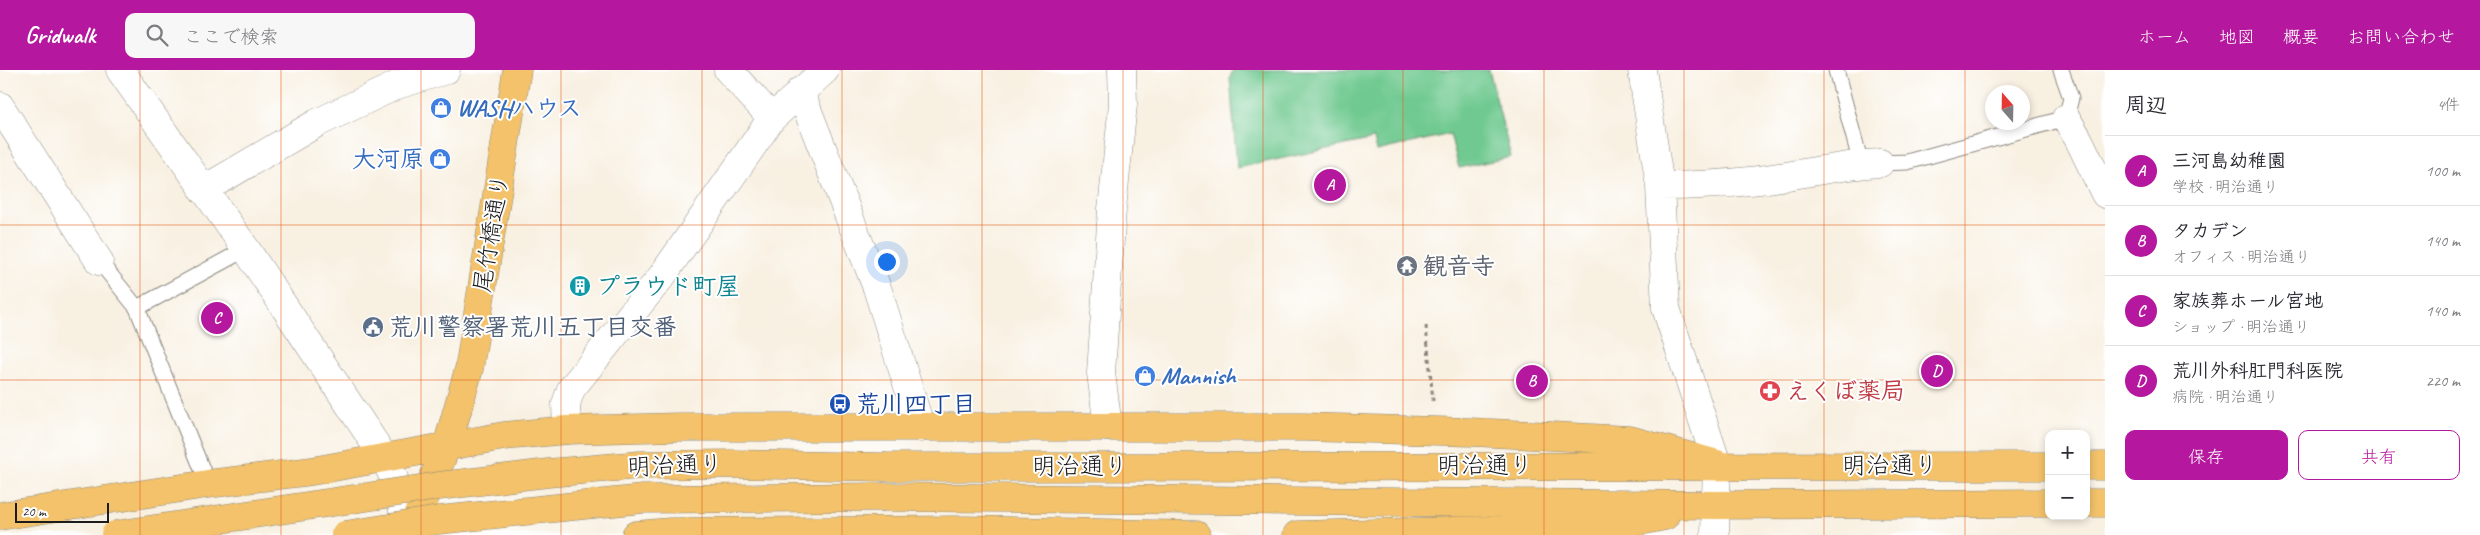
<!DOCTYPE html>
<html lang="ja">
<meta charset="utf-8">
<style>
body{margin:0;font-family:Caveat,"Klee One",sans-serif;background:#f7f7f7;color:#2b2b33}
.controls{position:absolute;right:15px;bottom:15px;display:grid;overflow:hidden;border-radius:10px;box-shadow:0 2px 8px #0003}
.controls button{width:45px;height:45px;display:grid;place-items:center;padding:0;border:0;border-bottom:1px solid #e1e1e2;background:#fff;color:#2b2b33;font:25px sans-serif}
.compass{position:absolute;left:1985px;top:15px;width:45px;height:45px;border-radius:50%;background:#fff;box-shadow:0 2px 8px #0003;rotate:340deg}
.scale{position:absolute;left:15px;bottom:12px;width:94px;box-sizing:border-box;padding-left:5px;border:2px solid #1c1c1c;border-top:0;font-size:14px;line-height:18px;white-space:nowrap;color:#1c1c1c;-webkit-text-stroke:4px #fff;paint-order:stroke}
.you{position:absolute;left:886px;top:191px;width:18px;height:18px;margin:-12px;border:4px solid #fff;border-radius:50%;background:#1a73e8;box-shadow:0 0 0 8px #1a73e833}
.badge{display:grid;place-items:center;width:32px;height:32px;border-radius:50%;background:#b5179e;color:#fff;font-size:16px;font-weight:700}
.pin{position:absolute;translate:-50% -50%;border:2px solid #fff;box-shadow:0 1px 5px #0006}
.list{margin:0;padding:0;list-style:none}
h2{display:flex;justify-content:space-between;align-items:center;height:65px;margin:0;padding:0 20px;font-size:21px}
h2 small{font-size:16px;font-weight:400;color:#7c7c81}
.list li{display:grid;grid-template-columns:32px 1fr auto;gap:15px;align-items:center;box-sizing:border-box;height:70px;padding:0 20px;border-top:1px solid #e1e1e2}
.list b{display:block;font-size:19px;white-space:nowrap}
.list p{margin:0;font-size:16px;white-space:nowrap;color:#7c7c81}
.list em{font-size:16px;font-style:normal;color:#7c7c81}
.actions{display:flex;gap:10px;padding:15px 20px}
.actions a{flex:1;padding:11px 0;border:1px solid #b5179e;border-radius:10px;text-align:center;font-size:18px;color:#b5179e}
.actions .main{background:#b5179e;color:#fff}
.icon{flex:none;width:28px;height:28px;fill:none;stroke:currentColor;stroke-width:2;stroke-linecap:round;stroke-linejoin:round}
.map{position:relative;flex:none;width:2105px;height:465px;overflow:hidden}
header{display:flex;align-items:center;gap:30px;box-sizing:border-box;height:70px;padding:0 25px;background:#b5179e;color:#fff}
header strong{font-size:24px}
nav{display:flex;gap:28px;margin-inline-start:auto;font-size:18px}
.search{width:350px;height:45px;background:#f7f7f7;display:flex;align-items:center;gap:12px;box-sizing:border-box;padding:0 18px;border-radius:10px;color:#7c7c81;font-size:19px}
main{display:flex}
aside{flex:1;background:#fff}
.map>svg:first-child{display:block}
.green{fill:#6fc990;stroke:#467256}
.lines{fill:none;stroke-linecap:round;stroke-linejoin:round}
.lane-casing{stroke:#8a867e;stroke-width:17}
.street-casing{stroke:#8a867e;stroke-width:29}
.primary-casing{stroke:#8a867e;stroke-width:29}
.path{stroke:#8a867e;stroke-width:3;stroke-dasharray:4 4;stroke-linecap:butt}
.lane{stroke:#fff;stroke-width:15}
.street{stroke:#fff;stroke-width:28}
.primary{stroke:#f3c26a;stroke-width:28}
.primary-bridge-casing{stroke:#8a867e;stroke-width:29;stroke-linecap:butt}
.primary-bridge{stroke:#f3c26a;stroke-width:28}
.grid{fill:none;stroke:#e8590c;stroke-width:1;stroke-opacity:0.55}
.labels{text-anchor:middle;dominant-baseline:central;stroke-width:4;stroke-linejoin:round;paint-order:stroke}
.shop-label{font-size:24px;font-weight:bold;fill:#366cbe;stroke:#fff;text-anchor:start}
.street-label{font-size:24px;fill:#1c1c1c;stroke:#fff}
.worship-label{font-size:24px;font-weight:bold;fill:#5b616d;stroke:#fff;text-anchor:start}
.culture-label{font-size:24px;font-weight:bold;fill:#0d838f;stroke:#fff;text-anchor:start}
.service-label{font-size:24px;font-weight:bold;fill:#4e5e75;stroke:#fff;text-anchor:start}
.health-label{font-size:24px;font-weight:bold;fill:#be3a42;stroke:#fff;text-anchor:start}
.transit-label{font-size:24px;font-weight:bold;fill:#164399;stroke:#fff;text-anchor:start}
</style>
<header>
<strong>Gridwalk</strong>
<div class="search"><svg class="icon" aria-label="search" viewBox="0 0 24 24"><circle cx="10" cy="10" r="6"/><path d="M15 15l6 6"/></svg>ここで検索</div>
<nav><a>ホーム</a><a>地図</a><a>概要</a><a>お問い合わせ</a></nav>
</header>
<main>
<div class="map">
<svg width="2105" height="465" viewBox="0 0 2105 465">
<rect width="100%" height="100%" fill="#fff"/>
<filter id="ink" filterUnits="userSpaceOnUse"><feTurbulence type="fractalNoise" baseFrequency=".02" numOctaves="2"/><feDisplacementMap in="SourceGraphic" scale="10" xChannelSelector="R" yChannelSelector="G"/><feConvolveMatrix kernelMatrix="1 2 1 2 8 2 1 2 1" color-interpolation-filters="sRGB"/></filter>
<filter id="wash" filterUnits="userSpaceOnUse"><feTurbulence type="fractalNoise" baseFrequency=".0096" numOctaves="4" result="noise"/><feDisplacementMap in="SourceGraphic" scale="20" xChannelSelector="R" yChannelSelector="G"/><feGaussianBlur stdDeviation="1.12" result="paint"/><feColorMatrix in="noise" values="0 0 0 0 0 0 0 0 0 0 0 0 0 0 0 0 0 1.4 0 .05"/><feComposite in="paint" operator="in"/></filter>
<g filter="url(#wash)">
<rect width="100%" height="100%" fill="#f8f0e1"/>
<path class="green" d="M1233,0H1489L1511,87L1459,98L1450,64L1377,81L1374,69L1237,98L1230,8Z"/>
</g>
<g filter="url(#ink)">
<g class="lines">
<g class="lane-casing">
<path id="lane" d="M1836,0L1861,94
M1880,93L1907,92L2066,48L2071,28L2061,0
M99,191L137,238L208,414
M137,238L246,179"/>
</g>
<g class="street-casing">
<path id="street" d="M120,0L246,179L384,387C397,413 407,436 403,465
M728,0L772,48
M1642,0L1660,116L1666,238L1717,394L1715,465
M800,21L877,218L921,358
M0,36L99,191
M2066,48L2079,70L2105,124
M1660,116C1694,116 1726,114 1759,110C1800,105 1839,95 1880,93
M203,120L317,53L397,15L446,0
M1108,357L1101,303L1112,139L1123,34L1122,0
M567,360L566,334L571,319L662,206L772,48L825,0"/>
</g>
<g class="primary-casing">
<path id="primary" d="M2086,396H2105
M886,397L2049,396
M884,427L1716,435L2049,433
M2086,433H2105
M0,446L208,414L312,401L504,366L567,360L679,357H1304L1471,362L1630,370L1717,394
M409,465L447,376L469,299L517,0
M636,465L670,462L965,460L1196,465
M1297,465L1611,457L1665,446"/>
</g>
<path class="path" d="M1426,256L1433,331"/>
<use href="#lane" class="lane"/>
<use href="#street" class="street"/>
<use href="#primary" class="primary"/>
<g class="primary-bridge-casing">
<path id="primary-bridge" d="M115,465L439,416L548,403L640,395L733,394L886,397
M345,465L439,450L643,429L884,427"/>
</g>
<use href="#primary-bridge" class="primary-bridge"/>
</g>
</g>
<path class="grid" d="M140,0V465M281,0V465M421,0V465M561,0V465M702,0V465M842,0V465M982,0V465M1123,0V465M1263,0V465M1403,0V465M1544,0V465M1684,0V465M1824,0V465M1965,0V465M0,155H2105M0,310H2105"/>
<defs>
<g id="shop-disc" transform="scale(1.125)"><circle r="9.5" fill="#3f7fe0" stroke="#fff"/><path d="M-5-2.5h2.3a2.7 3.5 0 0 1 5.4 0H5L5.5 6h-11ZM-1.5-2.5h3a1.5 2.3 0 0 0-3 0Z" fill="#fff"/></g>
<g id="temple-disc" transform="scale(1.125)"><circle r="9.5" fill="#6b7280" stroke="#fff"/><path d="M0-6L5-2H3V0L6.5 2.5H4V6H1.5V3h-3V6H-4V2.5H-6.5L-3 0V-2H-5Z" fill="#fff"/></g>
<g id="building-disc" transform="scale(1.125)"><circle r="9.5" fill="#0f9aa8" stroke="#fff"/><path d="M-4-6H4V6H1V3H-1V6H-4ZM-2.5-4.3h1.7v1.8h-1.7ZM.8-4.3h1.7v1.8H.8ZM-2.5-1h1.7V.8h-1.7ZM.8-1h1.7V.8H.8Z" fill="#fff"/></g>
<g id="civic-disc" transform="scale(1.125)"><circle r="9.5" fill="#5c6f8a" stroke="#fff"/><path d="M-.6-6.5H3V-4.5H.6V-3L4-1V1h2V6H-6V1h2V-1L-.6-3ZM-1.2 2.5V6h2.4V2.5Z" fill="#fff"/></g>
<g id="pharmacy-disc" transform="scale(1.125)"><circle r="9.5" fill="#e0444e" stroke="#fff"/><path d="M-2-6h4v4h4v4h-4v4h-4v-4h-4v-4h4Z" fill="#fff"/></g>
<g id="bus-disc" transform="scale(1.125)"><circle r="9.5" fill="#1a4fb4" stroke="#fff"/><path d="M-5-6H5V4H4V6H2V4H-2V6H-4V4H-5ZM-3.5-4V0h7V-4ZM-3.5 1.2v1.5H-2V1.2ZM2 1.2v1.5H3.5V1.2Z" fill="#fff"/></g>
</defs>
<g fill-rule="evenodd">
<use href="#shop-disc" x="441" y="38"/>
<use href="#shop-disc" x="440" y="89"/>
<use href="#temple-disc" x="1407" y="196"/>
<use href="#building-disc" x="580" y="216"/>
<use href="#civic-disc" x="373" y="257"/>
<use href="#shop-disc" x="1145" y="306"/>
<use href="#pharmacy-disc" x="1770" y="321"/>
<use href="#bus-disc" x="840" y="334"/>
</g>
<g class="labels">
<g class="shop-label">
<text x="457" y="38">WASHハウス</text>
<text x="424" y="89" text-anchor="end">大河原</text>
<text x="1161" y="306">Mannish</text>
</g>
<g class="street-label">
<text transform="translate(491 163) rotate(-81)">尾竹橋通り</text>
<text transform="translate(675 395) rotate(-2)">明治通り</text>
<text x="1485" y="395">明治通り</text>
<text x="1890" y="395">明治通り</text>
<text x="1080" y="396">明治通り</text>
</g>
<g class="worship-label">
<text x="1423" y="196">観音寺</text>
</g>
<g class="culture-label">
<text x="596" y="216">プラウド町屋</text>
</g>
<g class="service-label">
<text x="389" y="257">荒川警察署荒川五丁目交番</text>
</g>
<g class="health-label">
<text x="1786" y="321">えくぼ薬局</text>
</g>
<g class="transit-label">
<text x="856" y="334">荒川四丁目</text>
</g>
</g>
</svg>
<div class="controls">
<button>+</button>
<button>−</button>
</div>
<svg class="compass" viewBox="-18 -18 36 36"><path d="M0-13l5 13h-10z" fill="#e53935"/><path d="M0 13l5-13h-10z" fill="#7c7c81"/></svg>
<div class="scale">20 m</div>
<div class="you"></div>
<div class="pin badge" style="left:1330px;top:115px">A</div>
<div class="pin badge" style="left:1532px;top:311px">B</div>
<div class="pin badge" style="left:217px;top:248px">C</div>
<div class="pin badge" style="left:1937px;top:301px">D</div>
</div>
<aside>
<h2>周辺<small>4件</small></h2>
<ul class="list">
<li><span class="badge">A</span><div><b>三河島幼稚園</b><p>学校 · 明治通り</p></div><em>100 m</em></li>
<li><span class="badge">B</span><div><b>タカデン</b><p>オフィス · 明治通り</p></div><em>140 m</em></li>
<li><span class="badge">C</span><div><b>家族葬ホール宮地</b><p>ショップ · 明治通り</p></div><em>140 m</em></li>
<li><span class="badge">D</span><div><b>荒川外科肛門科医院</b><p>病院 · 明治通り</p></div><em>220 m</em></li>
</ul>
<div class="actions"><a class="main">保存</a><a>共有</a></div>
</aside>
</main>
